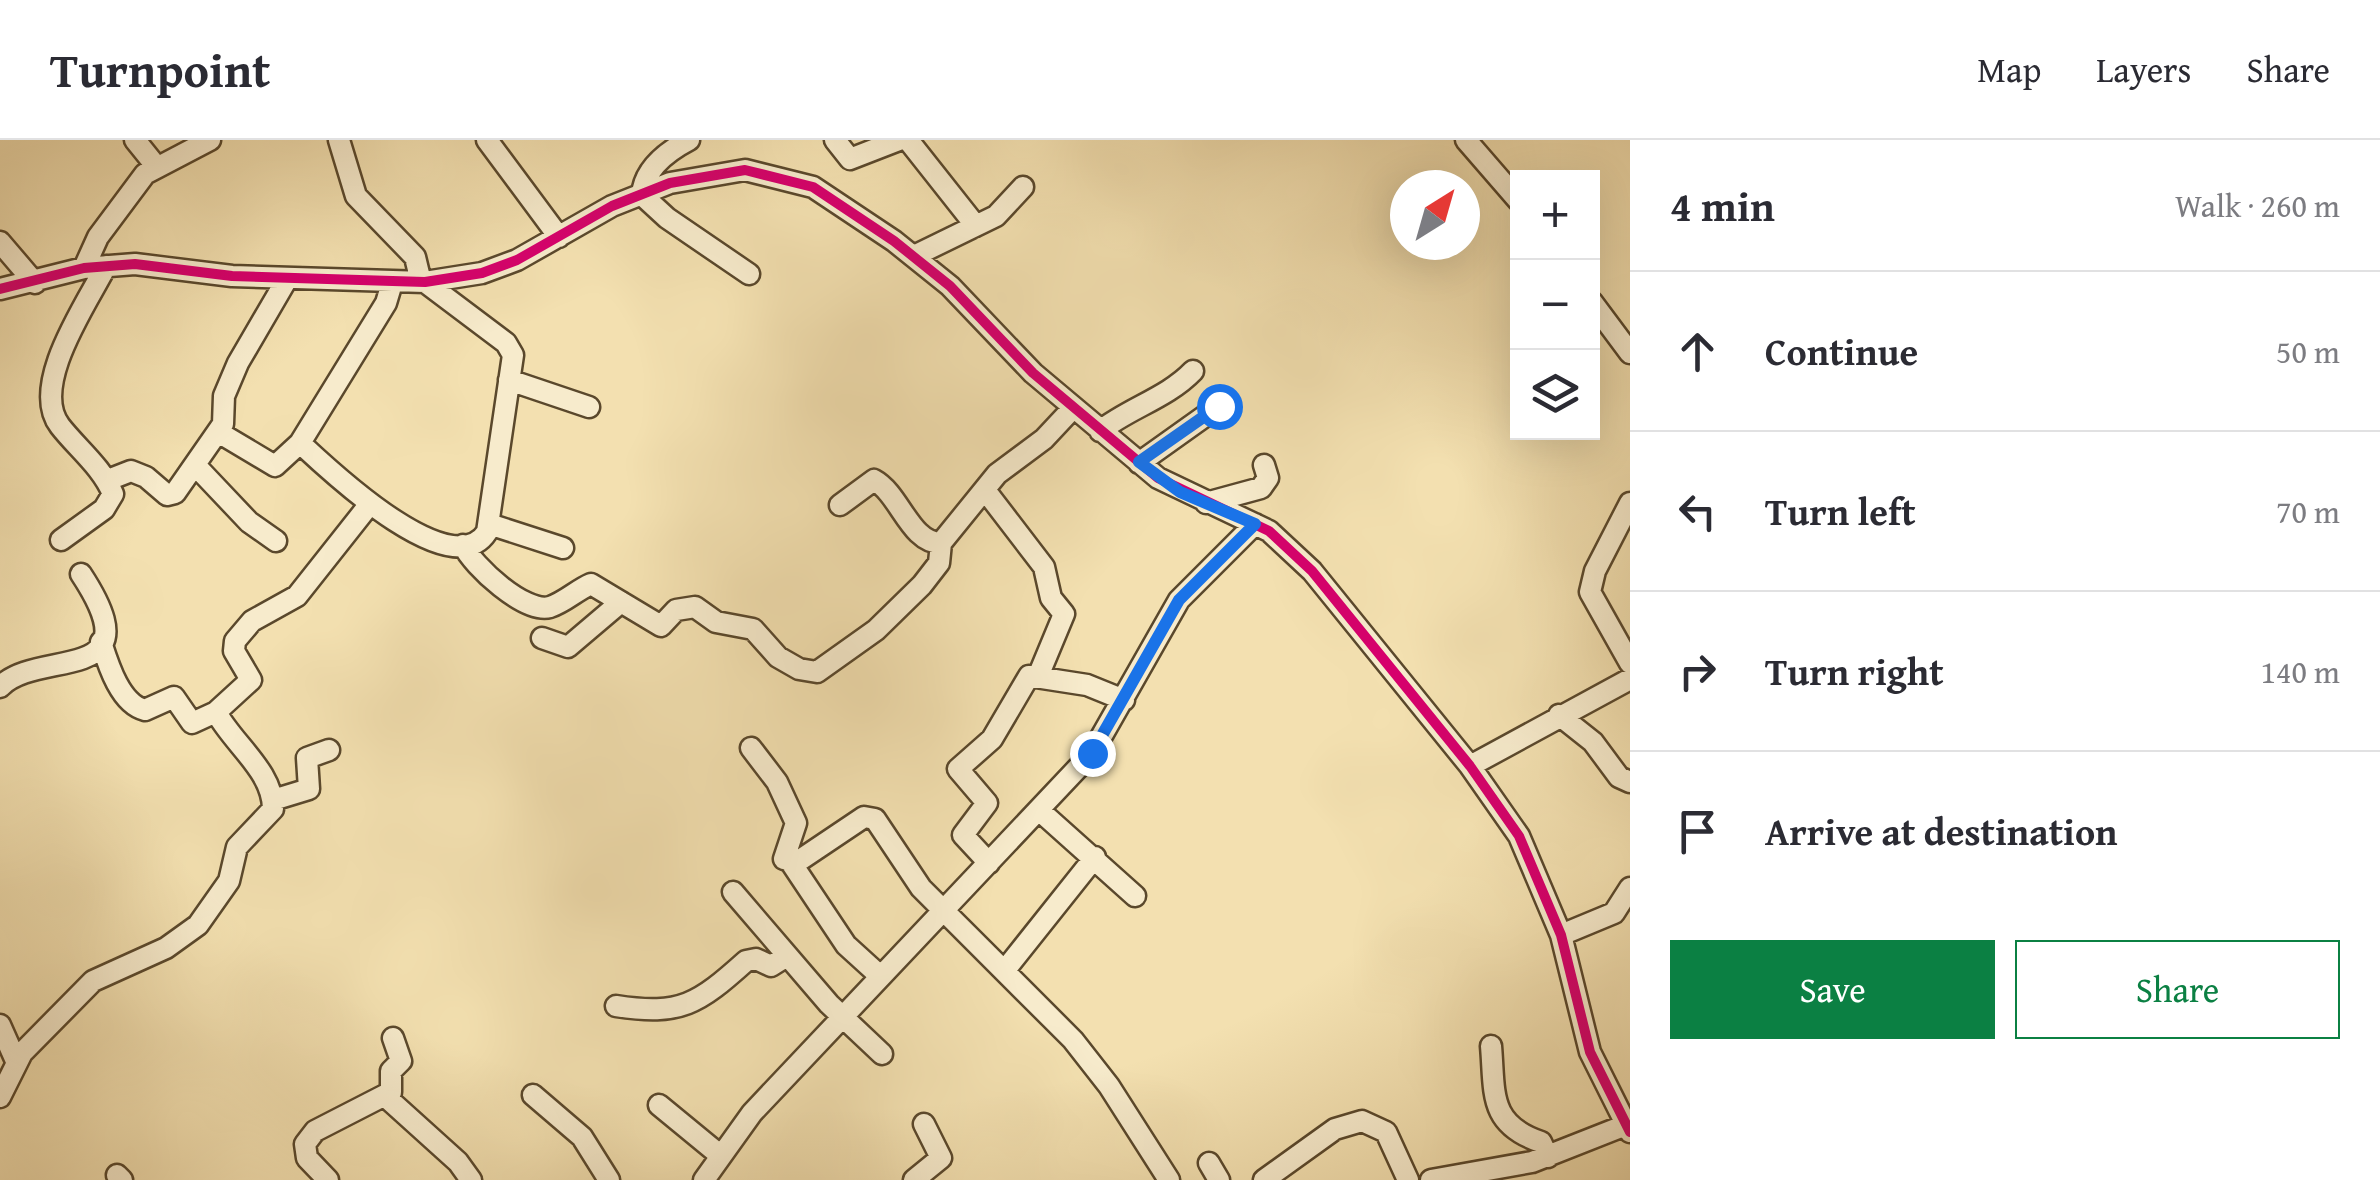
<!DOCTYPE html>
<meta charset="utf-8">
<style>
body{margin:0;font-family:"Gentium Book Plus",serif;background:#f2f2f3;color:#2b2b33}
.controls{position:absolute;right:30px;top:30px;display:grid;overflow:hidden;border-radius:0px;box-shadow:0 10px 40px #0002}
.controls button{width:90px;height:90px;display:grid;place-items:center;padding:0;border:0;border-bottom:2px solid #e1e1e2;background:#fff;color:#2b2b33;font:50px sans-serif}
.compass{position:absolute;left:1390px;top:30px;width:90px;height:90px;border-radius:50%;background:#fff;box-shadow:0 10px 40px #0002;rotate:37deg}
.stop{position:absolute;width:30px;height:30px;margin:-22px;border:8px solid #1a73e8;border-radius:50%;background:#fff}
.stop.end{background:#1a73e8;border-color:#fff;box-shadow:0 2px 10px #0008}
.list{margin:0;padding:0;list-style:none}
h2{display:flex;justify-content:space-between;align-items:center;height:130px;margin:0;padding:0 40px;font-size:42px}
h2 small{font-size:32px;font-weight:400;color:#7c7c81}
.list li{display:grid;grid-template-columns:65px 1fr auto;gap:30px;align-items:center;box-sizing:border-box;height:160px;padding:0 40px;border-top:2px solid #e1e1e2}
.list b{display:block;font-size:38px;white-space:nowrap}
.list em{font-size:32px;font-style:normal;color:#7c7c81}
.actions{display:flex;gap:20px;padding:30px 40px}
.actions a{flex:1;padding:22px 0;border:2px solid #0b8043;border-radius:0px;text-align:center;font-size:35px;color:#0b8043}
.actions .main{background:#0b8043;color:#fff}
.icon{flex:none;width:55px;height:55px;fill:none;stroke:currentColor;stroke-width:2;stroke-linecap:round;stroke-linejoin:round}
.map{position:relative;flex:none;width:1630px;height:1040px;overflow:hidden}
header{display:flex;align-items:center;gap:60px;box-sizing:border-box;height:140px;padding:0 50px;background:#fff;border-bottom:2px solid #e1e1e2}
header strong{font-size:48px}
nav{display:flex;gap:55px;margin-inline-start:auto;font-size:35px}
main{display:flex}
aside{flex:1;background:#fff}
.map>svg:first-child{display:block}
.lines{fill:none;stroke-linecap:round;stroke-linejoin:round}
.minor-casing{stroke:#5a482c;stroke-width:25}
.minor{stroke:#f7ebcc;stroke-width:20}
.cycleway-casing{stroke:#f7ebcc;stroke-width:16}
.cycleway{stroke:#d6006c;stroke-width:10}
.route{stroke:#1a73e8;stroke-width:12}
</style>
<header>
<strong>Turnpoint</strong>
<nav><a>Map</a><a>Layers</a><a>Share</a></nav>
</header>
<main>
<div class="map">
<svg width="1630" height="1040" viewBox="0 0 1630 1040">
<rect width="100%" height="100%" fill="#f3e0b0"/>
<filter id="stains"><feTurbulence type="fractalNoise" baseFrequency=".002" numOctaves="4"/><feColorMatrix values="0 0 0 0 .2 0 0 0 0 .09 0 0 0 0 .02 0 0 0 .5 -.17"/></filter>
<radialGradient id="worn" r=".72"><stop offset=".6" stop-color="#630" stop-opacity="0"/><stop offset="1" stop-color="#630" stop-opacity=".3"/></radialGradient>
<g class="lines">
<g class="minor-casing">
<path id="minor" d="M135,0L156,26
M339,0L356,56L415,117L421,142
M487,0L559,97
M689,0C668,11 644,28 642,55L667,78L749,134
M835,0L850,19L899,0
M908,0L976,86
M1466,0L1518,60
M0,102L35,143
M914,116L996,76L1023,47
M84,128L98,97L145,34L210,0
M392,143L386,163L300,303C327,328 451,447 487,392L513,215L506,203L425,142
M0,149L84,128L135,124L232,136L425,142L482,133L517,120L612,66L670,43L745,30L813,47L894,101L950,146L1033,233L1158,338L1269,391L1312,431L1470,626L1519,696L1561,795L1590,912L1630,992
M1592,162L1630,213
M509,240L589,267
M1100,291C1129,268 1167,258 1193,231
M218,292L275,326L300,303
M1139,323L1219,266
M195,325L249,382L276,401
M108,340L131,331L146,337L167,355L175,353L223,284L224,256L238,223L287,139
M985,350L1044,427L1051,458L1064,474L1039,534
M1206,363L1261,348L1268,338L1264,325
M1630,363L1595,431L1590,452L1630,523
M840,365L874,340C900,354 910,403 941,403L997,334L1044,299L1073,268
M489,384L563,408
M61,400L104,369L113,354C102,327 77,308 60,286C29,246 87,163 106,126
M463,405C473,426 525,474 550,467C565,462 577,450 591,444L661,486L676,470L695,467L716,482L753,489L778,517L799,529L817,532L876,490L922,445L939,423L941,403
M542,498L568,507L621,462
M101,502C108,524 120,564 145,570L174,557L192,583L216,572L251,540L234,511L235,501L252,481L297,456L369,365
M0,547C38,507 156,548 81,434
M1559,575L1593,602L1619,637L1630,642
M751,608L777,642L796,683L784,719L797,722L864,677L875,679L921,748L1073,900L1109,946L1169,1040
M1470,626L1630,539
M273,660L309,649L307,618L329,610
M1040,671L1135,756
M989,723L963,695L987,663L958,629L992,599L1029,536L1087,545L1124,560
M792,724L846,805L879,835
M733,752L829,864L882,914
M1561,795L1614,773L1630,748
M1005,830L1095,717
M616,866C681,876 698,864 746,821L756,819L771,826L787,816
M0,885L16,921
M1491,906C1495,953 1488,984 1541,1002L1548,1017
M533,955L582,997L609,1040
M0,957L22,913L93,841L166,808L198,785L229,741L237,707L273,669C273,631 233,604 216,572
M386,957L458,1022L471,1040
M659,965L721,1016
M1209,1023L1219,1040
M117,1035L122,1040
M328,1040L307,1018L305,1004L315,991L391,952V931L401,921L393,898
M704,1040L752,973L1092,613L1179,460L1255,384
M914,1040L941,1018L924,984
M1264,1040L1335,989L1362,981L1386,992L1408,1040
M1431,1040L1532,1022L1626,985"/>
</g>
<use href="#minor" class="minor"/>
<g class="cycleway-casing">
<path id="cycleway" d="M0,149L84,128L135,124L232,136L425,142L482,133L517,120L612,66L670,43L745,30L813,47L894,101L950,146L1033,233L1158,338L1269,391L1312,431L1470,626L1519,696L1561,795L1590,912L1630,992"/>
</g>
<use href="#cycleway" class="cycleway"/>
</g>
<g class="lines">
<path class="route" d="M1092,613L1179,460L1255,384L1180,352L1139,322L1219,266"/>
</g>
<rect width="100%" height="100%" filter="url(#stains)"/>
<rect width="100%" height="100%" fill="url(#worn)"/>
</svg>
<div class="controls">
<button>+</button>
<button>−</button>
<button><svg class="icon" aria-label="layers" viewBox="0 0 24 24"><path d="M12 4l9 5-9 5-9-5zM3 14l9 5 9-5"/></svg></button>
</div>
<svg class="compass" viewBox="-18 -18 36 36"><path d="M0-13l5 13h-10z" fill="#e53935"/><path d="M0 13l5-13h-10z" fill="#7c7c81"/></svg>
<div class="stop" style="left:1219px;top:266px"></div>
<div class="stop end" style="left:1092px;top:613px"></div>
</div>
<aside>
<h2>4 min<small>Walk · 260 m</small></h2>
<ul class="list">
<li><svg class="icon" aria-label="ahead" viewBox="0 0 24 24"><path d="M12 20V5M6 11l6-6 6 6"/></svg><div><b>Continue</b></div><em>50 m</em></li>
<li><svg class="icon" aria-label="left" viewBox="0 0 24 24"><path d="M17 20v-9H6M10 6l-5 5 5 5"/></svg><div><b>Turn left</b></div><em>70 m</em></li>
<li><svg class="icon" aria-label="right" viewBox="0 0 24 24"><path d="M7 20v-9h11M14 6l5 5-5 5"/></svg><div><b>Turn right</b></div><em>140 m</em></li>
<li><svg class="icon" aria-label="arrive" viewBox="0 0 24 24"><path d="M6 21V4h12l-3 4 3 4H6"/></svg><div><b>Arrive at destination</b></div></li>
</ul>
<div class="actions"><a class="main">Save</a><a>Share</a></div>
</aside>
</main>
